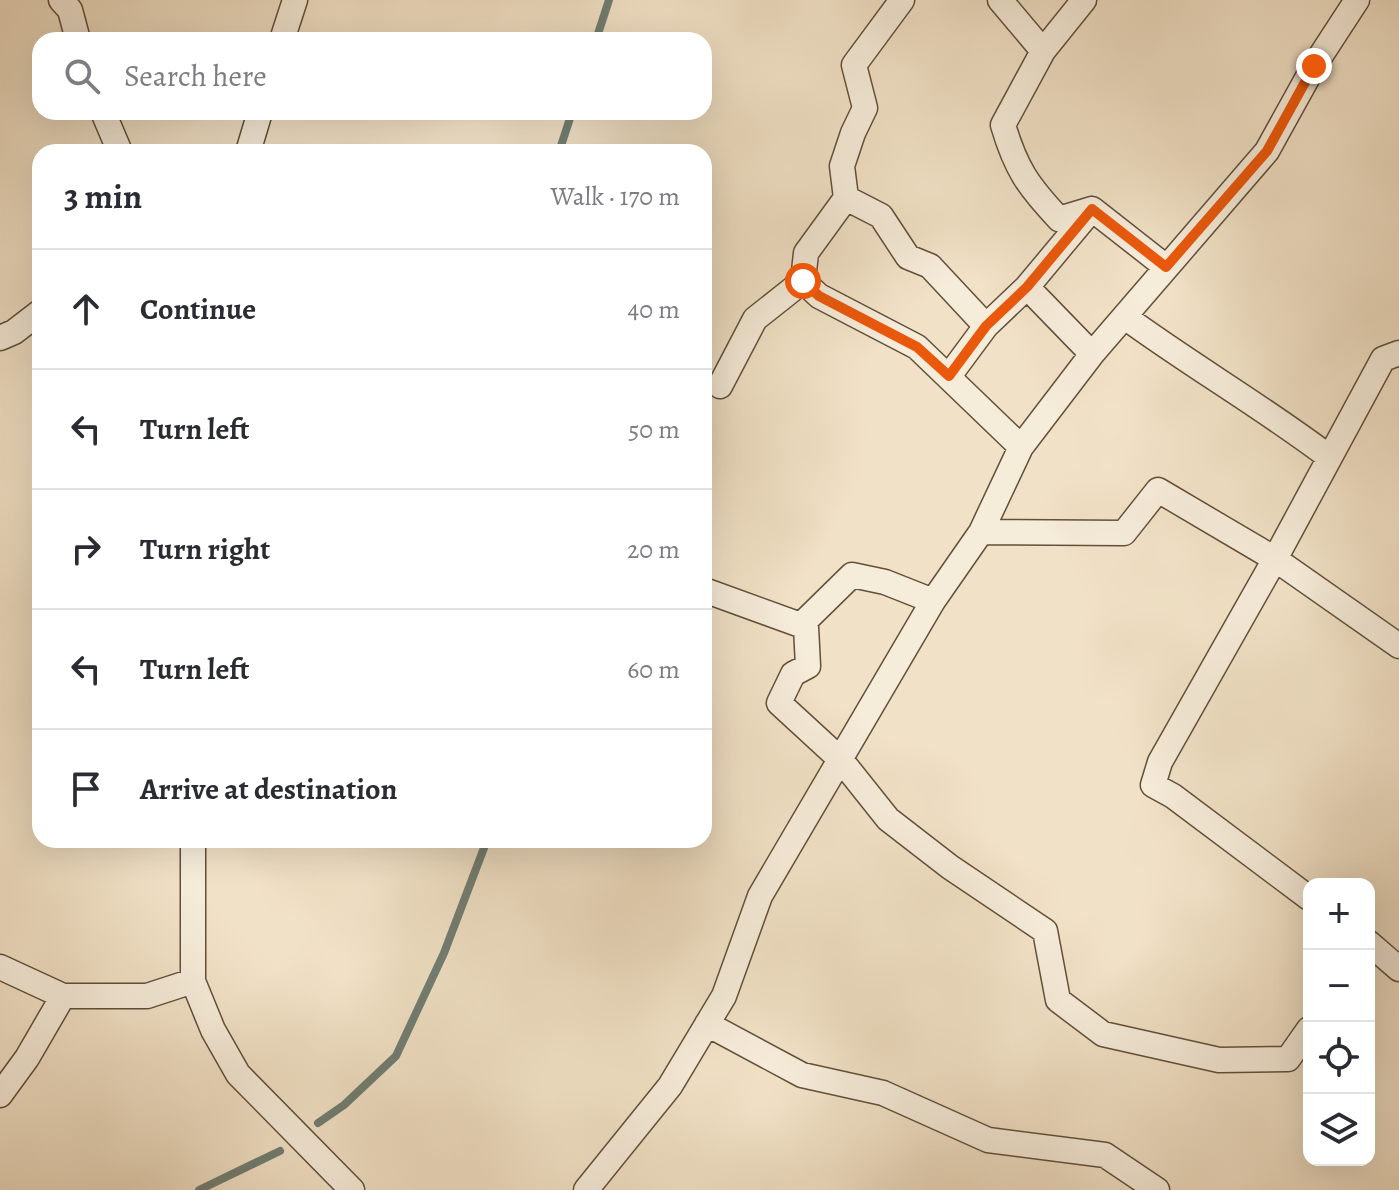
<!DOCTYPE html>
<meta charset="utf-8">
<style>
body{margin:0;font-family:Alegreya,serif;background:#f7f7f7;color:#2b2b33}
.controls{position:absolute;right:24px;bottom:24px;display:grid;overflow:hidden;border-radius:16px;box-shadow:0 8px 32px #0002}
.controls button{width:72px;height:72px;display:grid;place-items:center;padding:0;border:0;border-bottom:2px solid #e1e1e2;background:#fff;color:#2b2b33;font:40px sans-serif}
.stop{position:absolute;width:24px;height:24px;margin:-18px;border:6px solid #ea580c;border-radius:50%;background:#fff}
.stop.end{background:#ea580c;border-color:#fff;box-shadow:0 2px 8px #0008}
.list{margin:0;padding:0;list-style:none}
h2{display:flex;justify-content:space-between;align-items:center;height:104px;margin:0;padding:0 32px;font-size:34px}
h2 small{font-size:26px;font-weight:400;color:#7c7c81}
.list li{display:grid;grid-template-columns:52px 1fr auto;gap:24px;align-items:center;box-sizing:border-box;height:120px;padding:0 32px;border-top:2px solid #e1e1e2}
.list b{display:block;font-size:30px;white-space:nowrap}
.list em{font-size:26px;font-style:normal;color:#7c7c81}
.icon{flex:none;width:44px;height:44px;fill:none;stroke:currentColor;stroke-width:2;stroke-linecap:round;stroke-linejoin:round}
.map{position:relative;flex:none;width:1399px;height:1190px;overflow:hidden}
.search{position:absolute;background:#fff;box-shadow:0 8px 32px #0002;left:32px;top:32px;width:680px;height:88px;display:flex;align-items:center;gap:20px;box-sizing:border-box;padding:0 28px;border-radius:24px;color:#7c7c81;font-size:30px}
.panel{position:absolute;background:#fff;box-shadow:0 8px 32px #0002;left:32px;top:144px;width:680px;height:704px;border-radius:24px}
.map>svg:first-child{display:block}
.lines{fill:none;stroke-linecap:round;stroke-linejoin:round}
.stream{stroke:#717e73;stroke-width:8}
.street-casing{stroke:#61503a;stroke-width:27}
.street{stroke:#f6ecda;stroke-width:24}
.route{stroke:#ea580c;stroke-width:10}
</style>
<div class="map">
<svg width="1399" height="1190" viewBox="0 0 1399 1190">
<rect width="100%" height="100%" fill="#f1e1c6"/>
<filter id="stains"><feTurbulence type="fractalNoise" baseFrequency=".0025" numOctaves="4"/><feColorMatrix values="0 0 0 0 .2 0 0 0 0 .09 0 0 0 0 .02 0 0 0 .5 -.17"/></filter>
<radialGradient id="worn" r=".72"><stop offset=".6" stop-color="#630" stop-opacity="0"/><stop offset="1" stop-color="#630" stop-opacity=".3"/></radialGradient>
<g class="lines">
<path class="stream" d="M596,40L609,0
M559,152L572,112
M318,1123L344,1105L396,1056L444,953L487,840
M199,1190L280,1151"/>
<g class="street-casing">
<path id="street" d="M61,0L70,10L78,40
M902,0L854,65L865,108L853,133L842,166L846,198L806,253L803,281L819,296L917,347L1021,447
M1000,0L1043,51
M1084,0L1043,51L1003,125C1016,169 1028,186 1059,219L1092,209L1166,267
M282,40L295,0
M103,112L120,152
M248,152L260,112
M846,198L881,216L908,257L930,266L986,326
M1027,287L1092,354
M1125,317C1192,366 1263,407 1329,457
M0,338L14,332L40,312
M949,376L986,326L1027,287L1092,209
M720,386L755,319L803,281
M981,532L1124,533L1158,490L1275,559L1399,646
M704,590L806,627L808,666L793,674L779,703L841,760L888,819L950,867L1045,931L1058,1000L1103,1034L1219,1060L1288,1059L1309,1029
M806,627L803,623L852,575L885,582L933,601
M193,840V981L213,1030L238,1074L352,1190
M1309,898L1173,796L1153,785L1160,762L1275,559L1383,359L1399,353
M1369,943L1399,969
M0,967L63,996H147L193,981
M707,1024L802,1075L883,1093L988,1140L1105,1155L1157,1190
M0,1095L27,1058L63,996
M586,1190L670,1086L724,996L760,896L933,601L981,532L1021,447L1092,354L1267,151L1314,66L1357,0"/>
</g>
<use href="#street" class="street"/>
</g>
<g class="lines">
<path class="route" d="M803,281L819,296L917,347L949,376L986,326L1027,287L1092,209L1166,267L1267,151L1314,66"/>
</g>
<rect width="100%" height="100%" filter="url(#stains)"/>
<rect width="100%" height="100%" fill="url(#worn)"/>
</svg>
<div class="controls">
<button>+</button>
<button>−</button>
<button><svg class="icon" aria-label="locate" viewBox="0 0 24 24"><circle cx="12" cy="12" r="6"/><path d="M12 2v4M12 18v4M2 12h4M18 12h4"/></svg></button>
<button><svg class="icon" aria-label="layers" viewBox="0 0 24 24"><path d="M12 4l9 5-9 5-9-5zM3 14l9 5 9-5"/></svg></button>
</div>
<div class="stop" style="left:803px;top:281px"></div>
<div class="stop end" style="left:1314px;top:66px"></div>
<div class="search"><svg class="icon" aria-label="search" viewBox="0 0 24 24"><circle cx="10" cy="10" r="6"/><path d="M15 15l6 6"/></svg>Search here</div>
<section class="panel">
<h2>3 min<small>Walk · 170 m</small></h2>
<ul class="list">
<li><svg class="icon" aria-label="ahead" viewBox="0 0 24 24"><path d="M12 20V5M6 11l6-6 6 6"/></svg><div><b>Continue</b></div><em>40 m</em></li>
<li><svg class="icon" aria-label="left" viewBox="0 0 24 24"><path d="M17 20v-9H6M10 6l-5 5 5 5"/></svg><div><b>Turn left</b></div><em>50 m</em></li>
<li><svg class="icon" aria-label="right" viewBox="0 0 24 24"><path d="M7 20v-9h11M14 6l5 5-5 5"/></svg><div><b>Turn right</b></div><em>20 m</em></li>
<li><svg class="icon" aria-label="left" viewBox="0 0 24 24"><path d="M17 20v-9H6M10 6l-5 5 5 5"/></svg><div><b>Turn left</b></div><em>60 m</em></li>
<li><svg class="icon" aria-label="arrive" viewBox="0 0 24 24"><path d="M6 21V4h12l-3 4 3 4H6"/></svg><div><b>Arrive at destination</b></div></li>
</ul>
</section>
</div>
